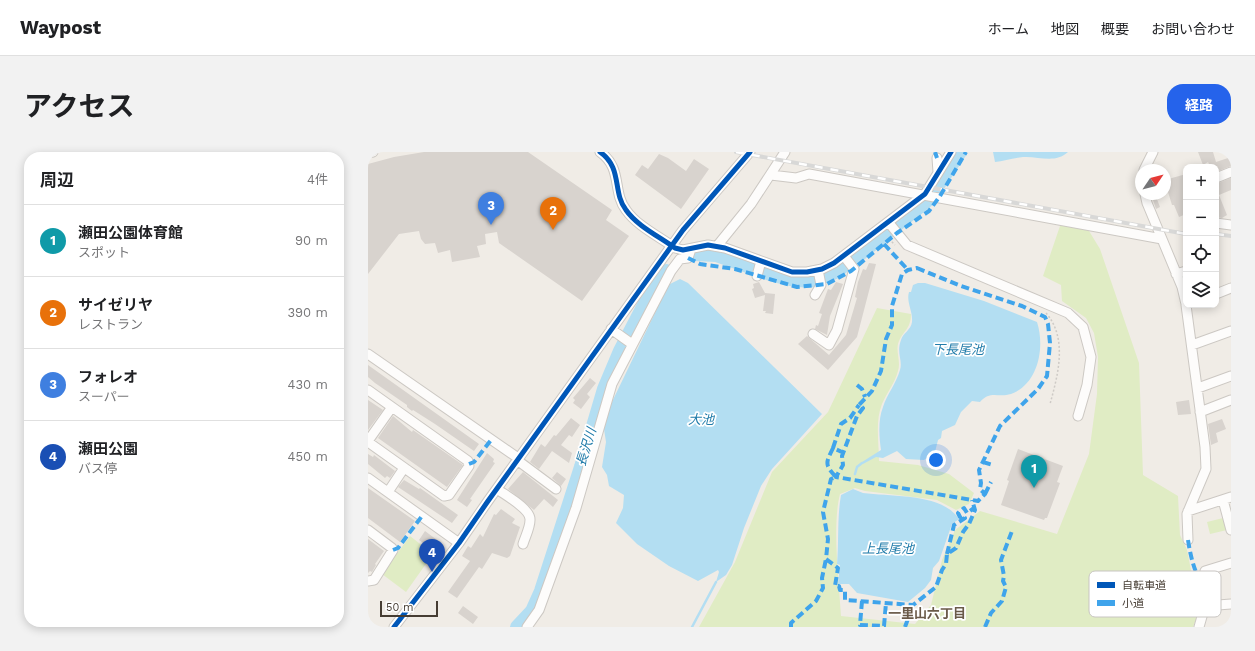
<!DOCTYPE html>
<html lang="ja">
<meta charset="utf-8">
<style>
body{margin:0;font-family:"Work Sans","Noto Sans JP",sans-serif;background:#f2f2f2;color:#202124}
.controls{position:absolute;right:12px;top:12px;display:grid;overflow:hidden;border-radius:8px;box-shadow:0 2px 10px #0003}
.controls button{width:36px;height:36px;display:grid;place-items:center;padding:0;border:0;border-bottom:1px solid #e0e0e0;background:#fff;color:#202124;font:20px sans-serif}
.compass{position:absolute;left:767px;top:12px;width:36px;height:36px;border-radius:50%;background:#fff;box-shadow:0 2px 10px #0003;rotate:55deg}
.scale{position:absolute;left:12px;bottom:10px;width:58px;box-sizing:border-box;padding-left:4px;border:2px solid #463d33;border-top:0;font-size:11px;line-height:14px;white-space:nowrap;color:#463d33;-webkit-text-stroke:3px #fff;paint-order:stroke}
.you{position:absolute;left:568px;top:308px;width:14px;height:14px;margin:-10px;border:3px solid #fff;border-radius:50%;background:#1a73e8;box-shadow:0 0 0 6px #1a73e833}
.badge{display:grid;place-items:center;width:26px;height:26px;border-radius:50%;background:#2563eb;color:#fff;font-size:13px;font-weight:700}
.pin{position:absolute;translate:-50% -33px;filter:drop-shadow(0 1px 2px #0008)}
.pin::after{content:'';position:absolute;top:21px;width:14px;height:12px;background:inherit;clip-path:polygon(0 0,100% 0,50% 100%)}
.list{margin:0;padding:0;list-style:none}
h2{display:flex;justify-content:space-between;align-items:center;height:52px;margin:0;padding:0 16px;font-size:17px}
h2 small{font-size:13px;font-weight:400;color:#757577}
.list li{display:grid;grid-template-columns:26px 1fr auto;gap:12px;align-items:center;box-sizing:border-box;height:72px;padding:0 16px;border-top:1px solid #e0e0e0}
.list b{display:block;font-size:15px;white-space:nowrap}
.list p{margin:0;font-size:13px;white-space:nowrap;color:#757577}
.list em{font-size:13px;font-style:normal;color:#757577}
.icon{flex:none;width:22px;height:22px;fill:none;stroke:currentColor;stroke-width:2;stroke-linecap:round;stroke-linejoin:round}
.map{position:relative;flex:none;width:863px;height:475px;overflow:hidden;border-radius:16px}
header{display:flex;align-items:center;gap:24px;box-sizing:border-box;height:56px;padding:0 20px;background:#fff;border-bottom:1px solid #e0e0e0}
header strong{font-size:19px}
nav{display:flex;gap:22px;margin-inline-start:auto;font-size:14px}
.intro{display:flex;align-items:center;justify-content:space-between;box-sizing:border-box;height:96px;padding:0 24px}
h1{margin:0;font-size:28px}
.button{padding:10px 18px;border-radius:16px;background:#2563eb;color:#fff;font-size:14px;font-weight:700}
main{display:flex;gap:24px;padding:0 24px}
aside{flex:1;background:#fff;border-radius:16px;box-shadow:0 2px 10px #0003}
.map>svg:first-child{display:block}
.green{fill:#e0ecc4}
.water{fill:#b3def2}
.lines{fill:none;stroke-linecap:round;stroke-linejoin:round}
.stream{stroke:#b3def2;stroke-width:2.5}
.river{stroke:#b3def2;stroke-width:14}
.building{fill:#d8d3ce}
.minor-casing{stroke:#ccc8c3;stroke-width:11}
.path{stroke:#cecac6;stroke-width:1.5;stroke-dasharray:2 2;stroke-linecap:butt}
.minor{stroke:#fdfcfb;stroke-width:9}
.rail-casing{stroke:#d8d8d7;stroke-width:4}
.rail{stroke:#fff;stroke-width:2.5;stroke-dasharray:8;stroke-linecap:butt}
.quiet{stroke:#3fa4eb;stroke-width:4;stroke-dasharray:8 4;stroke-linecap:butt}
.cycleway-casing{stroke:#fff;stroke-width:8}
.cycleway{stroke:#0057b8;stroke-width:5}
.labels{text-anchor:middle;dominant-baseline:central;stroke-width:3.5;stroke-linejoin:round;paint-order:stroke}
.water-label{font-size:13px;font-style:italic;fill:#217caa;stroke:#fff}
.neighbourhood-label{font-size:13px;font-weight:bold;fill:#6a5a49;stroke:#fff}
.key{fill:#fff;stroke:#c8c5c2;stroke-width:1}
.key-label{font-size:11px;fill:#463d33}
</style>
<header>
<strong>Waypost</strong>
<nav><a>ホーム</a><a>地図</a><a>概要</a><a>お問い合わせ</a></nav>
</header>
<div class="intro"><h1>アクセス</h1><a class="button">経路</a></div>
<main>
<aside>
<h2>周辺<small>4件</small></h2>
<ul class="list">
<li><span class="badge" style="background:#0f9aa8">1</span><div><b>瀬田公園体育館</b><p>スポット</p></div><em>90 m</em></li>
<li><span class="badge" style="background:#e8710a">2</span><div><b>サイゼリヤ</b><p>レストラン</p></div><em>390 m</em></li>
<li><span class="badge" style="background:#3f7fe0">3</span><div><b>フォレオ</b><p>スーパー</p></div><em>430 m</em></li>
<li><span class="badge" style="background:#1a4fb4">4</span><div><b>瀬田公園</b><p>バス停</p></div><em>450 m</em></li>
</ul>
</aside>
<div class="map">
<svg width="863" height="475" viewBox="0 0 863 475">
<rect width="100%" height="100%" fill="#f0ece6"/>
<path class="green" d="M693,71L718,74L732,97L771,211L775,323L810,344L812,383L819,398L824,423L834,440L833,455L825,475H331L367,410L404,320L460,260L509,156L543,162C543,178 534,179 530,192C528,201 533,209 530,219C527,231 519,240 514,252C507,269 511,291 511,309L550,313L581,322L606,341L601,352L588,358L569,348L497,339L487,336L472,342C464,373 471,431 473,464L547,472L563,453L574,408L587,378L612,359L689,382L721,302L729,242L730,205L726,181L718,166L694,149L693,133L675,124Z
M855,366L859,378L842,382L839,370Z
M42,384L65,402L38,440L14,422Z"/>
<path class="water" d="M625,0H700C687,12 671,4 655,5C646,6 636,9 627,10Z
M312,127L320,131L454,262L404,317L393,334L376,376L364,413L358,423L348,430L351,420L350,418L330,429L301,414L269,392L248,371L255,356L256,343L241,334L239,323L234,315L238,290L236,277L242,254L298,138L302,132Z
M550,131H557L616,149L669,170C677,194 671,232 643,242C630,246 622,238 612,250L604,249L593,260L587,273L574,279L573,286L570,288L567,300L556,308L538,307L529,299L515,306L508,305L495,312L494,310L513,298C511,285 510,267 515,255C519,242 528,232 532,218C535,208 528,201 533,188C535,181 543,178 544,170C545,159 538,150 541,140H543L545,133Z
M485,337L495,341C525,345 574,341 591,367L584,372L571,409L565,416L563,428L557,436L540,450L489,441L481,432H470L472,413L469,412C471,390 469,365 473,343Z"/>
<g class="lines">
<path class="stream" d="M487,322L489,315L494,311
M324,475L348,430"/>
<path class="river" d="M327,102L348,103L405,123L422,127L441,129L450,127L467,120L487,106L561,47L592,0
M149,475L164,459L173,439L213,315L236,237L252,199L277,151L298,119"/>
</g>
<path class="building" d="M56,0H160L244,58L238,68L261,84L214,149L131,91L129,80L117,82L118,92L109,94L112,105L84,110L82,98L70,101L67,91L57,92L53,87L51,79L31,82L0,122V12L26,5Z
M830,0H845L848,10L863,5V14L848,20V15H836L841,12L840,10L835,13Z
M291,2L300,6L318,19L326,7L341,17L313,57L267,23L274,13L280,17Z
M818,22V62L811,65L806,53H804L800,40H797V28Z
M863,26V38L851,43L859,63L854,66L848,65V32Z
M783,42H787L792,55L788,57Z
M501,111L508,112L489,185L460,218L430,192L439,184L461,203L478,183L489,146L487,145L490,130L495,117L498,118Z
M391,130L397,141L407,142L405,162L397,161L398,159H395L397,143L387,146L384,137L386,136L385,132Z
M468,130L475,132L462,164L459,183L447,177L448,173L450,174L454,162L451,161L460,137L463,138Z
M0,213L111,292L106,299L67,272L45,258L44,259L39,255V253L7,231L0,225Z
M222,226L228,231L219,242L222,245L213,257L205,251L207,248L205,246Z
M0,248L15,258L0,278Z
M821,248L823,262L810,263L808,250Z
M25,264L44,280L45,278L95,313L79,335L10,286Z
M203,266L212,273L204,285L201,283L193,293L204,301L201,311L184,299L171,317L162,310L173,292L177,295L186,283L188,284Z
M854,267L858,277L848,281L850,290L843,293L840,272Z
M650,297L695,314L689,330L692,331L679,366H677L676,368L633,353L641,329L639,328Z
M119,301L126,307L125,310L127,311L102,347L104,348L99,355L89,348Z
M0,302L5,305L6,303L27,319L22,326L19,324L17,326L0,312Z
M155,320L190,348L185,355L176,347L166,358L140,337Z
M189,320L198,327L193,334L184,326Z
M36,328L51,337L52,336L90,363L84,371L30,335Z
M0,336L47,369L32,390L0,366Z
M133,357L147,367L144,371L152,375L142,404L139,406L124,401L114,417L111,415L89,446L80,440L102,409L94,404L100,394L103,396L112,382L115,385L126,362L128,363Z
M57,379L69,388L63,397L51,388Z
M0,387L16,399L7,412L8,413L4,420L2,419L0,421Z
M95,454L110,465L105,472L90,461Z"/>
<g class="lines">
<g class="minor-casing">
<path id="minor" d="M232,0C255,16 244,40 258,58C269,74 292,85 307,96L315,98L340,93L357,96L424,120H439L454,117L466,111L557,42L583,0
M0,1L5,0
M569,6L570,20
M776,18L785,0
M403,23L428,26L441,22L794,87
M848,26L863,20
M777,42L779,51L814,135L818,152
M521,71L539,93L700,161L715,175L723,205L719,233L710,264
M848,71L863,73
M349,94L383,52L417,0
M808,122L818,119
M389,124L393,109
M848,142L863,136
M447,143L453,133L450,118
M818,153L837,295L838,317L819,362L820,388
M243,177L264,192
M445,182L461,193L469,178L486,117L476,104
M824,193L863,179
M0,202L150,306
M830,236L863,224
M0,238L100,309L101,314L81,343L76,344L0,290
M832,260L863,248
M0,289L24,255
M149,308L188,337
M0,326L91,391
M129,337C137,343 163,357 162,368C162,376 157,385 155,392
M20,340L36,316
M855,348L863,378
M820,359L863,345
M0,378L24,396L25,398L6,428L0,429
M837,419L863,411
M837,454L863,452
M26,475L91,391L120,349L315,78L382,0
M159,475L171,458L208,356L244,232L303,119L312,107L320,106L323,97
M831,475L837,454V438"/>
</g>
<path class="path" d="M521,87L527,93
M678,161C700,186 690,223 682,252"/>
<use href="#minor" class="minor"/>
<g class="rail-casing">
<path id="rail" d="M368,0L818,82
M848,82L863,84"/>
</g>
<use href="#rail" class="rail"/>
<path class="quiet" d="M567,0L569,6
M516,92L540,118
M320,106L332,112L367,117L429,135L459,132L483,119L529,81L561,59L572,44L598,0
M549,116L593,134L654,154L677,165L680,172L682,191L679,224L670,237L632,274L611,318L613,331L612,337L617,342L610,349L468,325L475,313L474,304L489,264L495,256L491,253L504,239L513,219L518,187L524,173V154L534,122L540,118Z
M489,233L494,237L497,245
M465,296L473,272L482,266L491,253
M476,301L465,296C458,311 456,312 468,325L463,327L455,360L460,387L458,407L470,416L467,434H471L472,438H477V448L545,453L568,435L574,418L578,412L579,402L588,396L595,380L601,372L607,358L604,348
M615,310L625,313
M101,312L106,310L123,288
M617,342L623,330
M820,388C823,407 827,422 837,438
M25,398L30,396L54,364
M579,402L586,373L597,366L595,363L592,365L590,361L596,356L599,361L606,356
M494,449L492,473L516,474L518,451
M423,475V471L448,449L455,436L454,426L458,407
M537,475L545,453
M617,475L623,461L634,449L638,435L635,429L636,424L633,408L644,379"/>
<g class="cycleway-casing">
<path id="cycleway" d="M232,0C255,16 244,40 258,58C269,74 292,85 307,96L315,98L340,93L357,96L424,120H439L454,117L466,111L557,42L583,0
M26,475L91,391L120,349L315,78L382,0"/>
</g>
<use href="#cycleway" class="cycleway"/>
</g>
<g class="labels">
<g class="water-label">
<text x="590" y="197">下長尾池</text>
<text x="333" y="267">大池</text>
<text transform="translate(218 295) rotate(-73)">長沢川</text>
<text x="520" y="396">上長尾池</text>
</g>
<g class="neighbourhood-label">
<text x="559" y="461">一里山六丁目</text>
</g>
</g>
<rect x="721" y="419" width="132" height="46" rx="6" class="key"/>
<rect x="729" y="430" width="18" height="6" fill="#0057b8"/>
<rect x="729" y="448" width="18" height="6" fill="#3fa4eb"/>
<g class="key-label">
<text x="754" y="437">自転車道</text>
<text x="754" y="455">小道</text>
</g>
</svg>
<div class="controls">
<button>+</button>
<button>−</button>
<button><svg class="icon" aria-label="locate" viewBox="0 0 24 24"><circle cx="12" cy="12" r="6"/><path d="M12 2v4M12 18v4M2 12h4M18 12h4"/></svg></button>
<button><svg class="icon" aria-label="layers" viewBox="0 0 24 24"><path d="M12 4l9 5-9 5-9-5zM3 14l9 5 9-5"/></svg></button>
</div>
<svg class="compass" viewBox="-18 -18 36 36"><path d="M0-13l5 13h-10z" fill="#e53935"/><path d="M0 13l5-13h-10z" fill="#757577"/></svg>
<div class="scale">50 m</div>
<div class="you"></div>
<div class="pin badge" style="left:666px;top:336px;background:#0f9aa8">1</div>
<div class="pin badge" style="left:185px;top:78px;background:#e8710a">2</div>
<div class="pin badge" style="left:123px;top:73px;background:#3f7fe0">3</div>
<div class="pin badge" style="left:64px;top:420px;background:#1a4fb4">4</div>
</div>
</main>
